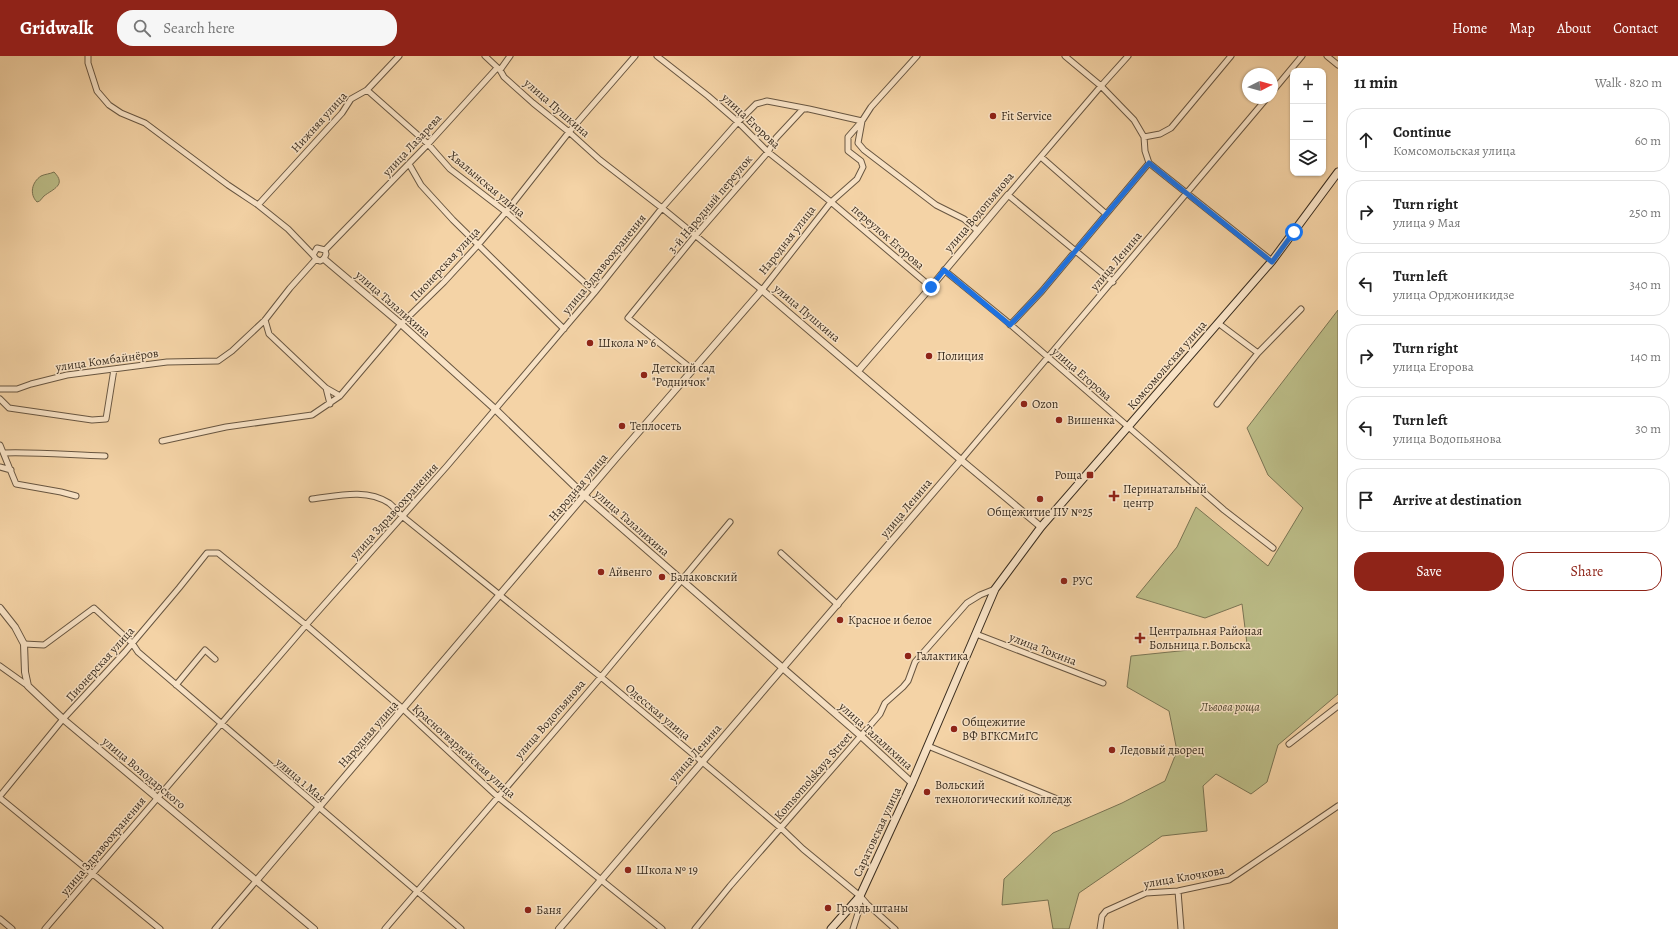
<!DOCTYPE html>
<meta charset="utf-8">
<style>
body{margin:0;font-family:Alegreya,serif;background:#f6f6f6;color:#222}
.controls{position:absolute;right:12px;top:12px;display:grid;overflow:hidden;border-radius:8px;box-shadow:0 1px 3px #0004}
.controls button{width:36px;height:36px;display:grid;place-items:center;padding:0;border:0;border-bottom:1px solid #e0e0e0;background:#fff;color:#222;font:20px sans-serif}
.compass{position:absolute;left:1242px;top:12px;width:36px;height:36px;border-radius:50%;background:#fff;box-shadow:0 1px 3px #0004;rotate:84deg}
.stop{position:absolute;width:12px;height:12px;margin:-9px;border:3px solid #1a73e8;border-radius:50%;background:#fff}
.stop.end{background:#1a73e8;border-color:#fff;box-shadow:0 1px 4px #0008}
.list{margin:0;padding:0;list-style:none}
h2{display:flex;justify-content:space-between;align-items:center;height:52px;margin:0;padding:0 16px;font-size:17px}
h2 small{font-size:13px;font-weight:400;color:#767676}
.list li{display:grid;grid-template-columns:26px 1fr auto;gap:12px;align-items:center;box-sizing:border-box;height:64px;margin:0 8px 8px;padding:0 8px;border:1px solid #e0e0e0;border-radius:16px}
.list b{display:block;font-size:15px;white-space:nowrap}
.list p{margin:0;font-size:13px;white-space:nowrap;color:#767676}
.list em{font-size:13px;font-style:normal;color:#767676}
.actions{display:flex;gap:8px;padding:12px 16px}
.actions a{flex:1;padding:9px 0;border:1px solid #8f2418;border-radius:16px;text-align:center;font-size:14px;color:#8f2418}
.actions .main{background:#8f2418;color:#fff}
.icon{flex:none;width:22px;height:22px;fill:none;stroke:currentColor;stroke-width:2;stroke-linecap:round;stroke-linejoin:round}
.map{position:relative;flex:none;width:1338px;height:873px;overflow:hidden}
header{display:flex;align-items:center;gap:24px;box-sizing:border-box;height:56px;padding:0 20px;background:#8f2418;color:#fff}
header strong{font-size:19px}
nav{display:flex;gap:22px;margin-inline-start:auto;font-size:14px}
.search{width:280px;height:36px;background:#f6f6f6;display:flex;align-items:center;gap:10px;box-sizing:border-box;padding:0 14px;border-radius:16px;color:#767676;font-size:15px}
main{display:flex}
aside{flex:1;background:#fff}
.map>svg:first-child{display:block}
.green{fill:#bbbc87;stroke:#7a7453}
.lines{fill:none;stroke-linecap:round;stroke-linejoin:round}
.minor-casing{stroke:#685641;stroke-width:7}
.tertiary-casing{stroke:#685641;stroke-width:8}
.secondary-casing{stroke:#3a2d1f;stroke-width:9}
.minor{stroke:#f8e2c5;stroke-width:5}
.tertiary{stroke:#f8e2c5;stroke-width:6}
.secondary{stroke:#f8e2c5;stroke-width:7}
.route{stroke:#1a73e8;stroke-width:5}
.poi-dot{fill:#8f2418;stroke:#f8e2c5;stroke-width:1.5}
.labels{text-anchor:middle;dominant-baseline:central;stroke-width:3;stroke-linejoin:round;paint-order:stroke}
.street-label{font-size:12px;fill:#3a2d1f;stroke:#f8e2c5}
.poi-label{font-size:12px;fill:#3a2d1f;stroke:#f8e2c5;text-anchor:start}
.park-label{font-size:12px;font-style:italic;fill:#544a34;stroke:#f8e2c5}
</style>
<header>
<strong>Gridwalk</strong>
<div class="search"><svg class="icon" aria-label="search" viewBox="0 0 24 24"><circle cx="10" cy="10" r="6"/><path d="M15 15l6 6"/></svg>Search here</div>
<nav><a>Home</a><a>Map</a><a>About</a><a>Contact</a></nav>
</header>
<main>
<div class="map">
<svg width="1338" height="873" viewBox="0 0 1338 873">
<rect width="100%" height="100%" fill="#f4d3a6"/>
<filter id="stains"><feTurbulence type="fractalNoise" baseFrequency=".005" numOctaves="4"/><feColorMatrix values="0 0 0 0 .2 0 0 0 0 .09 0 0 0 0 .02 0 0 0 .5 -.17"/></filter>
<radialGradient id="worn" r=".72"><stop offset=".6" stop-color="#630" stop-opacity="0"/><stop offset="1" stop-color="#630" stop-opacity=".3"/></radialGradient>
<path class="green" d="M54,116C67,129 53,133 44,140C41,143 41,145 37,146C29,138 32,126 41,120C45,118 50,118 54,116Z
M1338,254V638L1278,689L1267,726L1251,738L1216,718L1203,730L1207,775L1162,780L1079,837L1069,873H1053L1048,844L1002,849L1004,823L1053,777L1122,747L1165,725L1177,695L1169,655L1127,631L1131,600L1247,588L1242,548L1205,562L1136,541L1177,491L1196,451L1268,510L1303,452L1268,419L1247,372Z"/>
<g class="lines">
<g class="minor-casing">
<path id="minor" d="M88,0V7L97,35L109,49L121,57L145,67L228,129L258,149L288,173L313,199
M485,0L500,14L504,21L533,47L569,76L600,104L662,152L762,234L831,146L857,123L863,111L861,105L848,95V81L862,65L871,51L917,0
M657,0L708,40L738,66L768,96L831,146L931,231
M1065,0L1101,30L1134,64L1144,81L1145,95L1149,107
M1327,0L1338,9
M367,34L428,88L450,113L506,156L595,236
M1272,36L1302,0
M1144,81L1160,78L1171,72L1231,0
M1041,101L1106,158
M1149,107L1272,205
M409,108L421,129L453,164L564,273
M258,149L342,57L351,43L367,34L399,0
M317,192L325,194L326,198L324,203L320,205L316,203L313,199Z
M325,194L428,88L497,12L500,14L510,0
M944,214L1004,263L1224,454L1273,492
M1113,226L1008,139L1101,30L1128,0
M265,264L269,278L326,332L340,340
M1218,267L1258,297
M1010,269L1042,235L1149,107
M693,314L628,262L695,180L768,96L776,82L803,53H806
M326,332L330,348
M0,333H17L31,328L67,319L167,306L218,305L232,295L265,264L290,232L316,203
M0,343L9,352L92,364L106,363L114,313
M1217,348L1258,297L1301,253
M162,385L226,371L312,359L340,340L401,268L444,226L478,189L506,156L569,76L635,0
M0,389L16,428L61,436L76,440
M4,397C37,396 71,399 105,400
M961,404L1267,42
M0,411L11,414
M312,443C337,440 366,432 389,447C394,451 398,456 402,460L601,621L781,772L803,793L860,840L867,848L895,873
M781,497L838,549
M976,578L1103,627
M24,588L44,589L94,552L132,587L138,596L461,873
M0,610L28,630
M176,629L205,594L215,603
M1289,688L1338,650
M928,690L1067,747
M0,740L63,663L125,596L179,532L207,497H218L306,569L403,653L498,741L662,873
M0,742L160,873
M1178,835L1181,873
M0,863L12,873
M45,873L306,569L447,410L595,236L662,152L738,66L756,48L767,45L809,53L862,65L858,87L864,94L936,149L964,163L978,175
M215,873L256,825
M385,873L601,621L730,466
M695,873L730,830L880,658L885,647L903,631L908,625L915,606L967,547L980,539L995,533
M853,873L859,854L860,840
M1100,873L1102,860L1106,855L1146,837L1178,835L1229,824L1338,750"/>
</g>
<g class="tertiary-casing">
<path id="tertiary" d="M324,203L401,268L495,353L585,440L861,680L912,727
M858,315L931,231L1008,139
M0,552L15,571L24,588L25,616L28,630L63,663L314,873
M256,825L617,401L762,234L961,404L1041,471
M559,873L961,404"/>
</g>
<g class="secondary-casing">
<path id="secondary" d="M831,873L860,840L912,727L995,533L1041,471L1272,205L1338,116"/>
</g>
<use href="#minor" class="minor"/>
<use href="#tertiary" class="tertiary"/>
<use href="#secondary" class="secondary"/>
</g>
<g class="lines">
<path class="route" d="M931,231L944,214L1010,269L1042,235L1149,107L1272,206L1294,176"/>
</g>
<g class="poi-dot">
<circle cx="993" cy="60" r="4"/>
<circle cx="590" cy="287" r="4"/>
<circle cx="929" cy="300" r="4"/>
<circle cx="644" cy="319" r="4"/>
<circle cx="1024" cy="348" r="4"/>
<circle cx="1059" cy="364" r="4"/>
<circle cx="622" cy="370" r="4"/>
<rect x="1086" y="415" width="8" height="8" rx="2"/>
<path d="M1112 434h4v4h4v4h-4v4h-4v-4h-4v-4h4z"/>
<circle cx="1040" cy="443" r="4"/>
<circle cx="601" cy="516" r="4"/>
<circle cx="662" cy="521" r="4"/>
<circle cx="1064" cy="525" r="4"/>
<circle cx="840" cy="564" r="4"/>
<path d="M1138 576h4v4h4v4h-4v4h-4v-4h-4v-4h4z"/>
<circle cx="908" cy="600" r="4"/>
<circle cx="954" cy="673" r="4"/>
<circle cx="1112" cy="694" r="4"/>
<circle cx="927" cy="736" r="4"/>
<circle cx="628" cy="814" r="4"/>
<circle cx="828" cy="852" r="4"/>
<circle cx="528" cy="854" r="4"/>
</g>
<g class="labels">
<g class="street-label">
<text transform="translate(557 52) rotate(41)">улица Пушкина</text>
<text transform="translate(751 65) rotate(43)">улица Егорова</text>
<text transform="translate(319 66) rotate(-48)">Нижняя улица</text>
<text transform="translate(412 89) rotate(-47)">улица Лазарева</text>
<text transform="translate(487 128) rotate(40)">Хвалынская улица</text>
<text transform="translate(710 148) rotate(-50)">3-й Народный переулок</text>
<text transform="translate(979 156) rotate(-50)">улица Водопьянова</text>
<text transform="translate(888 181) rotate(41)">переулок Егорова</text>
<text transform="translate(787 184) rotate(-52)">Народная улица</text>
<text transform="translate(1116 205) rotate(-50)">улица Ленина</text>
<text transform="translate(445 208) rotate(-47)">Пионерская улица</text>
<text transform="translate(604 208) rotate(-51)">улица Здравоохранения</text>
<text transform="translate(393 248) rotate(41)">улица Талалихина</text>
<text transform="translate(807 257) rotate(40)">улица Пушкина</text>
<text transform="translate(107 304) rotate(-8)">улица Комбайнёров</text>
<text transform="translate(1167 309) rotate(-49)">Комсомольская улица</text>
<text transform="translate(1082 318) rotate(41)">улица Егорова</text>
<text transform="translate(578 431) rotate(-50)">Народная улица</text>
<text transform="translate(906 452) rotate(-50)">улица Ленина</text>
<text transform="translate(394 455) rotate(-48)">улица Здравоохранения</text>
<text transform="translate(632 467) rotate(41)">улица Талалихина</text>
<text transform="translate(1043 593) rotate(21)">улица Токина</text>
<text transform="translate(100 608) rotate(-48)">Пионерская улица</text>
<text transform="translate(658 656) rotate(40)">Одесская улица</text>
<text transform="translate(550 663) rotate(-49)">улица Водопьянова</text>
<text transform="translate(368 678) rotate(-49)">Народная улица</text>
<text transform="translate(876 680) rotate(42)">улица Талалихина</text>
<text transform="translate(464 695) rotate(42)">Красногвардейская улица</text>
<text transform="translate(695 697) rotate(-49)">улица Ленина</text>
<text transform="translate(144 717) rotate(40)">улица Володарского</text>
<text transform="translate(813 720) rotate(-49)">Komsomolskaya Street</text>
<text transform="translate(301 724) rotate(40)">улица 1 Мая</text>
<text transform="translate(877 776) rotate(-65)">Саратовская улица</text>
<text transform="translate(103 790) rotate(-50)">улица Здравоохранения</text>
<text transform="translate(1184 821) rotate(-10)">улица Клочкова</text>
</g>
<g class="poi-label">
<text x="1001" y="60">Fit Service</text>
<text x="598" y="287">Школа № 6</text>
<text x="937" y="300">Полиция</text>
<text x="652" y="312">Детский сад<tspan x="652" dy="14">"Родничок"</tspan></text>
<text x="1032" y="348">Ozon</text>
<text x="1067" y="364">Вишенка</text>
<text x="630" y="370">Теплосеть</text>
<text x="1082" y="419" text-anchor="end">Роща</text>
<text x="1123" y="433">Перинатальный<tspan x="1123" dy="14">центр</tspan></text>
<text x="1040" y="456" text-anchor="middle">Общежитие ПУ №25</text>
<text x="609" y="516">Айвенго</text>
<text x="670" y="521">Балаковский</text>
<text x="1072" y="525">РУС</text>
<text x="848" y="564">Красное и белое</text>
<text x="1149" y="575">Центральная Районая<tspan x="1149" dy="14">Больница г.Вольска</tspan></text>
<text x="916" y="600">Галактика</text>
<text x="962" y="666">Общежитие<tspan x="962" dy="14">ВФ ВГКСМиГС</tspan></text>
<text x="1120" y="694">Ледовый дворец</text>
<text x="935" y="729">Вольский<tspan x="935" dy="14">технологический колледж</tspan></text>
<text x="636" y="814">Школа № 19</text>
<text x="836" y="852">Гроздь штаны</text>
<text x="536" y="854">Баня</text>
</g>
<g class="park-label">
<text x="1230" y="651">Львова роща</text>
</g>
</g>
<rect width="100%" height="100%" filter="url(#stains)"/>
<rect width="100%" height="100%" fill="url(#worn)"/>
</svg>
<div class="controls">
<button>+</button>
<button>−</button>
<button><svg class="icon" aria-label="layers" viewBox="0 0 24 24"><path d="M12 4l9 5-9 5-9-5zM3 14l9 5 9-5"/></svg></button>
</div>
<svg class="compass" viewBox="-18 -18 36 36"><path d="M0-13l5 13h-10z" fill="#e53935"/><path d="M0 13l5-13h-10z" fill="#767676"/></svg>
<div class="stop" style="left:1294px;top:176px"></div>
<div class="stop end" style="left:931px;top:231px"></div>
</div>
<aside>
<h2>11 min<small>Walk · 820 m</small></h2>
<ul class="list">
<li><svg class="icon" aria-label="ahead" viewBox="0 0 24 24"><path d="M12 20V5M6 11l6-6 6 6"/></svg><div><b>Continue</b><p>Комсомольская улица</p></div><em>60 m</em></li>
<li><svg class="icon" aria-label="right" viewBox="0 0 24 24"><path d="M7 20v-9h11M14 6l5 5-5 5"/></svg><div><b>Turn right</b><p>улица 9 Мая</p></div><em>250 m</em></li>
<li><svg class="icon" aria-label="left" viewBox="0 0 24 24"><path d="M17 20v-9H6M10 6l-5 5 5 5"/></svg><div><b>Turn left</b><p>улица Орджоникидзе</p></div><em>340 m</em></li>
<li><svg class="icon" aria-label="right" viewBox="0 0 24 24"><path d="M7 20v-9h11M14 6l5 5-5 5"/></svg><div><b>Turn right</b><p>улица Егорова</p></div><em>140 m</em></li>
<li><svg class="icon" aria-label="left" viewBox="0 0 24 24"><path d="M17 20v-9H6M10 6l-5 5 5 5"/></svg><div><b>Turn left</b><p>улица Водопьянова</p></div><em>30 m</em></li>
<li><svg class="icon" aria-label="arrive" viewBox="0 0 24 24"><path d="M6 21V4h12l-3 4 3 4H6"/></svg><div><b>Arrive at destination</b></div></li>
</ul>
<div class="actions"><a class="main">Save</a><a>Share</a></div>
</aside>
</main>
